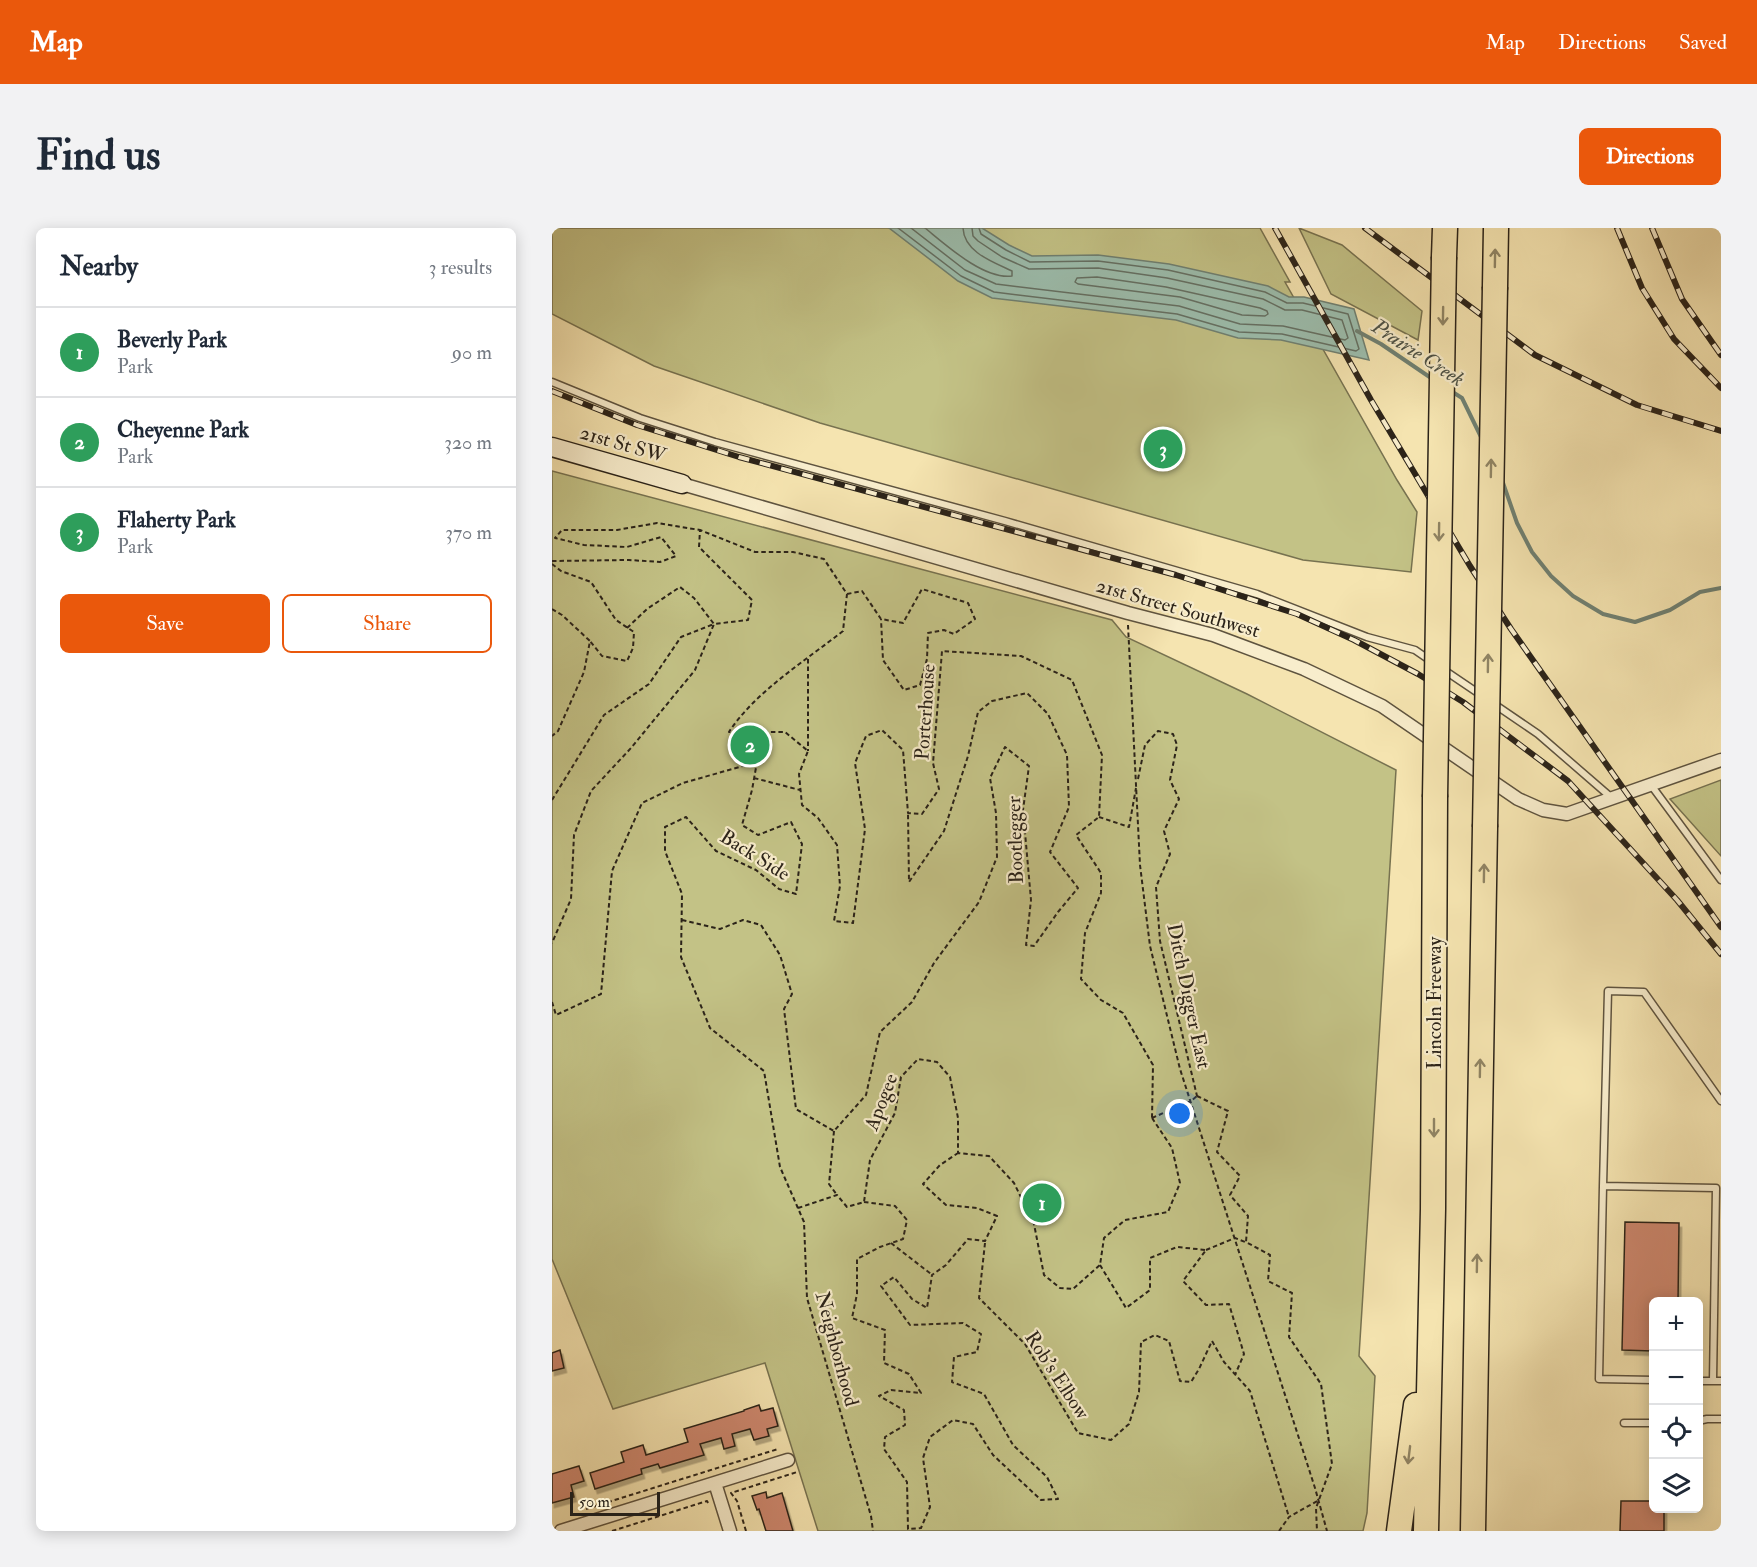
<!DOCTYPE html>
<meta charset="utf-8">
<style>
body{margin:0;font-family:"IM FELL Double Pica",serif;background:#f2f2f3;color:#1f2937}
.controls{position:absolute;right:18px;bottom:18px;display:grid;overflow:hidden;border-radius:9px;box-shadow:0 3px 15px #0003}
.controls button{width:54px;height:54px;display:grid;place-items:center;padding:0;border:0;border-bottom:2px solid #e0e1e3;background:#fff;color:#1f2937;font:30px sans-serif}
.scale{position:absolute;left:18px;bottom:15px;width:90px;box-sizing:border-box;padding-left:6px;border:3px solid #2b2319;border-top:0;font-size:16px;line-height:21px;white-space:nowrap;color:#2b2319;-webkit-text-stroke:4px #f8edcc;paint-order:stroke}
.you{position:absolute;left:628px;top:886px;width:21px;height:21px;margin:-15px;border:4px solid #fff;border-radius:50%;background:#1a73e8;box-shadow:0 0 0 9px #1a73e833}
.badge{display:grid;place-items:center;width:39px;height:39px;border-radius:50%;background:#ea580c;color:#fff;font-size:20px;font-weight:700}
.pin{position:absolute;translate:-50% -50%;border:3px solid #fff;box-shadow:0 2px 6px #0006}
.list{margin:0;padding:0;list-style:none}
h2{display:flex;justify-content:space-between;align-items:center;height:78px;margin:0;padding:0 24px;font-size:26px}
h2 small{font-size:20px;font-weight:400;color:#747a83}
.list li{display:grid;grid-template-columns:39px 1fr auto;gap:18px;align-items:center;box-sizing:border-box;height:90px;padding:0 24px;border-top:2px solid #e0e1e3}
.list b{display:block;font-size:22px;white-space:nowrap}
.list p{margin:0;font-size:20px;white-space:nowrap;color:#747a83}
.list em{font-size:20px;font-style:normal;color:#747a83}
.actions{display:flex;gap:12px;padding:18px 24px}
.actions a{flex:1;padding:14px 0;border:2px solid #ea580c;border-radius:9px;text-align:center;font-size:21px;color:#ea580c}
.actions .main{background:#ea580c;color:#fff}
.icon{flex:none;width:33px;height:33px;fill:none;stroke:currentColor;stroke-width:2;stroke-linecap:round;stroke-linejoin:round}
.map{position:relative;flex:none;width:1169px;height:1303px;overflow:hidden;border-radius:9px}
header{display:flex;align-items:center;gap:36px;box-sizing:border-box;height:84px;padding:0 30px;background:#ea580c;color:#fff}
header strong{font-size:28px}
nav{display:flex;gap:33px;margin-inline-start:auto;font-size:21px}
.intro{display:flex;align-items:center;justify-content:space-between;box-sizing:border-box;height:144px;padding:0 36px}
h1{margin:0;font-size:42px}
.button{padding:15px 27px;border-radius:9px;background:#ea580c;color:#fff;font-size:21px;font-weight:700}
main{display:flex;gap:36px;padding:0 36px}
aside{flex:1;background:#fff;border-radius:9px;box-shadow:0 3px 15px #0003}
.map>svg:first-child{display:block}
.green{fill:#c3c286;stroke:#777250;stroke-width:1.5}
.water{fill:#9cbeae;stroke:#6f8072;stroke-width:1.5}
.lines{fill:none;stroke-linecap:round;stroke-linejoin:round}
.shore{stroke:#647064;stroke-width:1.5}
.stream{stroke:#6f8072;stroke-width:4}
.building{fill:#cd876e;stroke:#2b2319;stroke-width:1.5;filter:url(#shadow)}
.lane-casing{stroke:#5e533f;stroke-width:9}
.street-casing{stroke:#5e533f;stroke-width:15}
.secondary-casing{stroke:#2b2319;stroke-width:21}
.highway-casing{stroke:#2b2319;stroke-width:27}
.path{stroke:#2b2319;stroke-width:2;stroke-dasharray:4.5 3;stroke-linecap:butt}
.lane{stroke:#f8edcc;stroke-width:6}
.street{stroke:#f8edcc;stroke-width:12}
.secondary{stroke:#f8edcc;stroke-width:18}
.highway{stroke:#f5e4b0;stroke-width:24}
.rail-casing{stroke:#2b2319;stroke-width:6}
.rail{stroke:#f8edcc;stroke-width:4;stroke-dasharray:11;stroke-linecap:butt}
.highway-bridge-casing{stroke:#2b2319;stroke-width:27;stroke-linecap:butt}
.highway-bridge{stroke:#f5e4b0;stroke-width:24}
.oneway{stroke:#908464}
.labels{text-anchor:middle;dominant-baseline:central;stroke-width:4.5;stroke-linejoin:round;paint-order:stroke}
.street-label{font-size:20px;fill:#2b2319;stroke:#f8edcc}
.water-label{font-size:21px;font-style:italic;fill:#4d5246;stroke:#f8edcc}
</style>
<header>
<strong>Map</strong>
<nav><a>Map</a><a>Directions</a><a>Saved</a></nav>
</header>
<div class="intro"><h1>Find us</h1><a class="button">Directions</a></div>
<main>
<aside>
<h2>Nearby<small>3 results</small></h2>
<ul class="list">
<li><span class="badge" style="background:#2e9e5b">1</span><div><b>Beverly Park</b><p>Park</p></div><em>90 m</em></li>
<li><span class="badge" style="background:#2e9e5b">2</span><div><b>Cheyenne Park</b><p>Park</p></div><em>320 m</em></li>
<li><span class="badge" style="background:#2e9e5b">3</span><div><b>Flaherty Park</b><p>Park</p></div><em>370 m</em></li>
</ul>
<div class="actions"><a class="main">Save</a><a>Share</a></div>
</aside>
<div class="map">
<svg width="1169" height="1303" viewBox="0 0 1169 1303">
<defs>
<filter id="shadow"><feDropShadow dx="2.5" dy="4.5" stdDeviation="0" flood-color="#0004"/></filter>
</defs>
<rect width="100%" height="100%" fill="#f5e4b0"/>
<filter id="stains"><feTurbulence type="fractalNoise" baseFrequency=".00333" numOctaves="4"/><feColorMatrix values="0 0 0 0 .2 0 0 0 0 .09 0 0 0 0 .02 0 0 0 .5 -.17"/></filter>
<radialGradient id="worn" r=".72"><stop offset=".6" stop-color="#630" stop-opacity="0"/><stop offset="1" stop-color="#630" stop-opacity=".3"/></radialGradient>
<path class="green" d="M0,0H708L738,54H733L845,252L865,284L859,344L751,332L268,195L102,138L0,86Z
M747,0L790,17L870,83L866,112L779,66Z
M0,243L560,392L574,409L695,466L844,542L807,1128L823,1148L815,1285L811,1303H266L213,1135L61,1181L0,1031Z
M1169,552V628L1118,571Z"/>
<path class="water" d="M337,0H430L457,17L480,28L546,27L617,36L716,58L737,69H752L802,81L817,132L729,112L686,110L624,92L440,70L406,53Z"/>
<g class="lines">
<path class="shore" d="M346,0L409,48L442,64L625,86L687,104L730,106L804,123L807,121L796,86L751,75H735L713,64L616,42L546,33L478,34L454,22L429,6L427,0
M359,0L413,42L444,56L627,78L688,96L731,98L793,112L796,110L790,92L750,82H733L711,71L615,50L546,40L477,41L450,29L426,13L421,8L420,0
M373,0C394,17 432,52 460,48V43C441,34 412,24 411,0
M545,49L614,59L708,80L715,83L716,86L713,88L690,87L628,69L526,56L523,54L525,50Z"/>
<path class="stream" d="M805,103L829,116L882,152
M899,163L910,170L930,211
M950,252L965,295L980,324L999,348L1021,368L1051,386L1083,394L1118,382L1148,364L1169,360"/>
</g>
<path class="building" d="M1073,994L1127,995L1126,1074H1101V1123L1070,1122Z
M8,1122L12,1140L0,1143V1125Z
M207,1177L209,1183L221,1180L226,1198L215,1201L217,1208L202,1212L198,1201L180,1206L183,1218L172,1221L169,1210L148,1216L152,1227L108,1240L106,1236L89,1241L90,1246L43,1261L38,1245L72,1234L69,1224L91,1217L94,1227L136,1214L132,1201L192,1183V1182Z
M27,1238L32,1253L19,1257L22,1269L0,1275V1246Z
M214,1264L215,1270L230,1265L241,1303H214L207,1281L205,1282L200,1268Z
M1069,1273H1101V1281H1112V1303H1068Z"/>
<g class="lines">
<g class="lane-casing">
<path id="lane" d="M0,154L88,190L163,214L453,293L705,366L815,409L863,422L879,433
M892,442L929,467
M942,476L986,506L1061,571
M1099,557L1169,652
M1051,958L1056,763L1092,764L1169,873
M1102,1152L1047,1151L1051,958L1164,960L1161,1153
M1146,1153H1169
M1146,1193L1155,1191H1169
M1072,1195H1102"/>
</g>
<g class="street-casing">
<path id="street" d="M130,256L576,385L661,407L752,441L830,478L966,571L991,582L1015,586L1169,532
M163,1255L178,1303
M9,1303L236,1232"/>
</g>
<g class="secondary-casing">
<path id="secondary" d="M0,219L130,256"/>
</g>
<g class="highway-casing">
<path id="highway" d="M892,29L893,0
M943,59L944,0
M847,1303L864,1177
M874,1303L881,981L883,569
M921,1303L933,599"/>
</g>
<path class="path" d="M0,333L77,332L108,334L124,328L109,309L75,319L32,317L3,310L10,302H65L105,295L148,302
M0,336L9,343L39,354L64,392L82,404L81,420L75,433L50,428L38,413
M295,366L310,363L329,391L351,395L370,361L416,375L423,391L402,406L392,402L376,405L375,431L368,457L352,462L331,432L329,391
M0,381L10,387L38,413L32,444L6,503L0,508
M576,397L588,637L598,718L628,841L763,1260L775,1303
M75,400L95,381L128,359L142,370L162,396L196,392L200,372L147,319L148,302L203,324H241L272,331L295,366L291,403C253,433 203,464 177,504H233L256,523L247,546L250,577L266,590L285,617L288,658L282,693L301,695L313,601L303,535L314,508L330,502L351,522L356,585L370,586L387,561L381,535L390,423L469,428L520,452L550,527L547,589L524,607L549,645V665L533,705L529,751L549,772L571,785L601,837L600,890
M256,431V523
M202,550L248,562
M586,551L593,517L606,503L621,506L625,517L618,552L627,571L612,603L618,626L604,659L608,713L645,868
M0,572L52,487L97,456L129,409L162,396L143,442L79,520L39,563L22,607L19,671L0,715
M547,589L577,599L584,560
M130,692L168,701L191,692L209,697L228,727L240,766L232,781L244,881L282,903L314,867L328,804L360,774L382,735L427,674L445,629L444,585L438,550L453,519L477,538L471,582L479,672L474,717L482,718L506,684L526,660L498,624L517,579L515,527L496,486L475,465L440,473L426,484L416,528L392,603L357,654L356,585
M0,774L4,787L49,766L60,643L90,575L131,555L205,534L200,562L190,597L206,607L239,594L250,616L244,666L227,661L204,642L164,623L134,589L113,599V623L130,666L129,729L158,800L212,843L228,939L252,994L255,1070L319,1288L321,1303
M645,868L676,883L665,924L688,948L678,967L696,988L694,1014L718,1027L716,1053L740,1065L737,1109L769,1156L780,1236L764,1280L765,1303
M600,890L639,873L645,868
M282,903L277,956L285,967
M312,974L343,978L355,992L351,1011L328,1019L305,1031V1066L300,1090L333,1102L332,1135L357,1146L369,1165L339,1162L327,1168L352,1182L353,1197L333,1209L332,1221L355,1254L356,1301L369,1300L378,1279L371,1230L378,1209L401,1192L421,1196L441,1227L489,1272L506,1271L495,1249L461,1217L432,1166L400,1154L402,1129L425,1124L429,1106L411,1095L358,1097L329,1058L342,1049L360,1071L375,1080L380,1047L394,1037L416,1011L433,1013L445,988L425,980L394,977L371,956L388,937L406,925
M246,980L285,967L295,979L312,974L318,932L343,885L349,849L366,831L385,834L398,849L406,890V925L437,928L462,955L482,996L492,1047L508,1060L521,1061L548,1037L552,1010L573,992L616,984L628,955L620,920L600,890
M339,1015L379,1046
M433,1015L427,1070L473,1116L526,1205L559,1212L577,1196L587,1164L589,1114L603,1107L617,1113L628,1153L639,1154L647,1141L660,1113L672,1134L698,1163L737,1289
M654,1022L683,1010L693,1014
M548,1037L574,1080L598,1062V1030L625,1019L654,1022L631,1053L654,1077L677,1076L692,1126L683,1147
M34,1281L226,1221
M60,1303L155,1273L156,1275
M194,1303L185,1273L179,1265L245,1244
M727,1303L737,1289L767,1272"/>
<use href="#lane" class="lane"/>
<use href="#street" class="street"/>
<use href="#secondary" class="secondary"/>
<use href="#highway" class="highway"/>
<g class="rail-casing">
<path id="rail" d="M723,0L819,172L918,338L959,401L1169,699
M813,0L983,127L1085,177L1169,203
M1065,0L1090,60L1122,111L1169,160
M1100,0L1130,71L1169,127
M0,163L85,197L187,229L624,347L745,386L802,412L866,446L911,474L1016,553L1125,672L1169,726"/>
</g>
<use href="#rail" class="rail"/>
<g class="highway-bridge-casing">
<path id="highway-bridge" d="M883,569L892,29
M933,599L943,59"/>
</g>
<use href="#highway-bridge" class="highway-bridge"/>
</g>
<defs><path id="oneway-shaft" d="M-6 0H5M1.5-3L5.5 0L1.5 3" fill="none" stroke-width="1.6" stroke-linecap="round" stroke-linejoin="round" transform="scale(1.5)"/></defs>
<g class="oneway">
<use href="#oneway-shaft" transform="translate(943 30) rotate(-89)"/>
<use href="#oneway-shaft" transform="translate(891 88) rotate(91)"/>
<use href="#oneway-shaft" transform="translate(939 240) rotate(-89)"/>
<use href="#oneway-shaft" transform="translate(887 304) rotate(91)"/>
<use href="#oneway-shaft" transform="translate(936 435) rotate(-89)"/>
<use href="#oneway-shaft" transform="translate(932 645) rotate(-89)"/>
<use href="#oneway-shaft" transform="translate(928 840) rotate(-89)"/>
<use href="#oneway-shaft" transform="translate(882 900) rotate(90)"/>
<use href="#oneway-shaft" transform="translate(925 1035) rotate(-89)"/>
<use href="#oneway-shaft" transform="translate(857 1227) rotate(97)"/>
</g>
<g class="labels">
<g class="street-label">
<text transform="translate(71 216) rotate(16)">21st St SW</text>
<text transform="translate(626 380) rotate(16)">21st Street Southwest</text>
<text transform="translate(373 484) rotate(-86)">Porterhouse</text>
<text transform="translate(463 612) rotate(-92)">Bootlegger</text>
<text transform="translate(203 627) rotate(32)">Back Side</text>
<text transform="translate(637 768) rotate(78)">Ditch Digger East</text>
<text transform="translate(882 775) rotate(-90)">Lincoln Freeway</text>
<text transform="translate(329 874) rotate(-69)">Apogee</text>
<text transform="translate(285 1121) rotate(75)">Neighborhood</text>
<text transform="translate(505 1147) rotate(57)">Rob's Elbow</text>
</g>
<g class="water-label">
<text transform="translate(866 125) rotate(33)">Prairie Creek</text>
</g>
</g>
<rect width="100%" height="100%" filter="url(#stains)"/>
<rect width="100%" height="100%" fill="url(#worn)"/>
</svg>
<div class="controls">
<button>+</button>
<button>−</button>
<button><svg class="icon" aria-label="locate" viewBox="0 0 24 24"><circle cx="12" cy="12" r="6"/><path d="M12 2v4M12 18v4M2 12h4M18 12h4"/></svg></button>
<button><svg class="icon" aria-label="layers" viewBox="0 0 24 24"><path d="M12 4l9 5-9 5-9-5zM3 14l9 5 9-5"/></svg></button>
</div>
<div class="scale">50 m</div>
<div class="you"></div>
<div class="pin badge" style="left:490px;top:975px;background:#2e9e5b">1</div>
<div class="pin badge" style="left:198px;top:517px;background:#2e9e5b">2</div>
<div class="pin badge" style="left:611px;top:221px;background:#2e9e5b">3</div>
</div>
</main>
